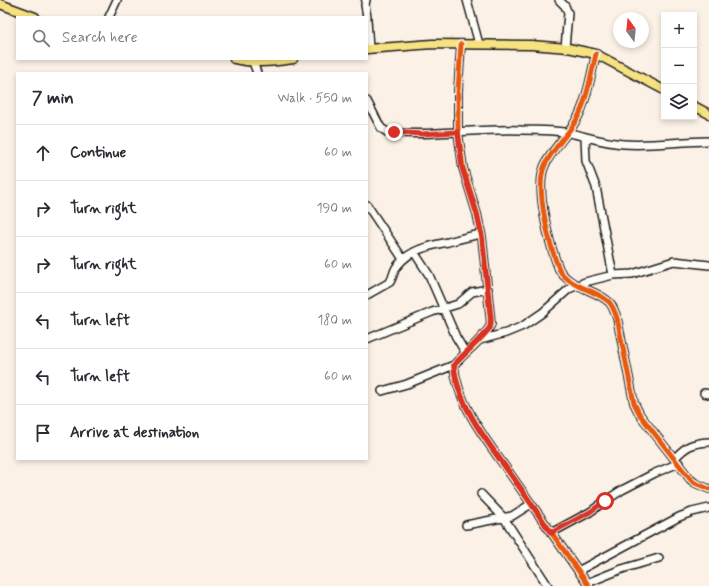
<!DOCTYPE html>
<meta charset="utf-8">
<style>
body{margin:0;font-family:Mynerve,sans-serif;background:#f7f7f7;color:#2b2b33}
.controls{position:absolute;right:12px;top:12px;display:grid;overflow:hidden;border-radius:0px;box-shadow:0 2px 6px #0003}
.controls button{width:36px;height:36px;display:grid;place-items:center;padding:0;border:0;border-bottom:1px solid #e1e1e2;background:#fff;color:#2b2b33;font:20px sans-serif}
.compass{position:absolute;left:613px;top:12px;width:36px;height:36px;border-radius:50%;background:#fff;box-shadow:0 2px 6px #0003;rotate:345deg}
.stop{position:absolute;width:12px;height:12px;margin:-9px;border:3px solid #d93025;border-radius:50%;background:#fff}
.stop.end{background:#d93025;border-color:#fff;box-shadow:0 1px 4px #0008}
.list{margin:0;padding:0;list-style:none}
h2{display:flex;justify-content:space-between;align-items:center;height:52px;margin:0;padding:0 16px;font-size:17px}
h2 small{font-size:13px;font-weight:400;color:#7c7c81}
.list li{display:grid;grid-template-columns:26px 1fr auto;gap:12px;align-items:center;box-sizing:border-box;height:56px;padding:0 16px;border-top:1px solid #e1e1e2}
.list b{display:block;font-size:15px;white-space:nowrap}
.list em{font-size:13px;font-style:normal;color:#7c7c81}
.icon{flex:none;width:22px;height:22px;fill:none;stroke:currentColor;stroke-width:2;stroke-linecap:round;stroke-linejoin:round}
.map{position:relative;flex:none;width:709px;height:586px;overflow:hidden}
.search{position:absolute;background:#fff;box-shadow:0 2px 6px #0003;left:16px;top:16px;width:352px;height:44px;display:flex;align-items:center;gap:10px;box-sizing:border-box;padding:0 14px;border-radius:0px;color:#7c7c81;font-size:15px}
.panel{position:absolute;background:#fff;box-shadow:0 2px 6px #0003;left:16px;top:72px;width:352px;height:388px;border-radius:0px}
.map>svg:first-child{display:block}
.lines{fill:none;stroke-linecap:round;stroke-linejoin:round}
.minor-casing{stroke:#1c1c1c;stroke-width:10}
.major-casing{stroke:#1c1c1c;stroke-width:11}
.minor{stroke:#fdfcf7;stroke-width:7}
.major{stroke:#f7e281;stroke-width:8}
.cycleway-casing{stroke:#fdfcf7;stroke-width:8}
.cycleway{stroke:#e8590c;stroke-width:5}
.route{stroke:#d93025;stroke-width:5}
</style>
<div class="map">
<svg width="709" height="586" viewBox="0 0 709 586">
<rect width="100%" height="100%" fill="#fbf1e6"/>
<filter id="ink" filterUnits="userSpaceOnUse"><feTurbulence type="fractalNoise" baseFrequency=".025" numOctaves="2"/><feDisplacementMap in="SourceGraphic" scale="8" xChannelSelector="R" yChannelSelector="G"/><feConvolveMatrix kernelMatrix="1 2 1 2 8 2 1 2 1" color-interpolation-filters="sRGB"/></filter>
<g filter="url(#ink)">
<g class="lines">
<g class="minor-casing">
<path id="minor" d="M366,0L365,5L367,17
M467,0L479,44
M559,0L565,6L568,13L565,48
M109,17L117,0
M367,19L369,49
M461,44L458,91V132L463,168L477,214L482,237L491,324C487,336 463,354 454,365C457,406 491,446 513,478C538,514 564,550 589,586
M596,54C591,74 588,97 579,115C570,134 553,147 545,165C534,187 550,247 559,269C568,287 597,290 609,302C613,306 615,313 617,318L634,403L640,415L690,479L695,483L709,489
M253,62L257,73
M367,101L381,128L387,132C432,137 477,128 521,130C537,130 555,130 570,133C588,137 605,143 624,144C652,146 680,141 709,141
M585,137L586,161L596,187L613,275
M367,205L403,259
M414,252L429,275L456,337L465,352
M367,295L390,282C394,276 393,270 398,265C411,249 429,246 448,242C459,239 470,236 481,234
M367,339L432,312L458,304L472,292L488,289
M480,340L506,333L523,326L542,313L569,289L585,282L613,275L632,274L674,261L709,265
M382,391L407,384L454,365
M704,393L709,394
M675,458C686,446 692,443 709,442
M481,494L504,518L548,586
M466,525L512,516L531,504
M551,533L590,512L605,501L622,490L655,473L679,463
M578,571L679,517L692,512L709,508
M587,583L622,569L659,558"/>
</g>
<g class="major-casing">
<path id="major" d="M0,4L35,17
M367,49L432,44L531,45L568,48L596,54L664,90
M234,59C253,64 274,62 293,59
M694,106L709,114"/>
</g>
<use href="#minor" class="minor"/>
<use href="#major" class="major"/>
<g class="cycleway-casing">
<path id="cycleway" d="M461,44L458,91V132L463,168L477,214L482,237L491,324C487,336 463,354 454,365C457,406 491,446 513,478C538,514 564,550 589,586
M596,54C591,74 588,97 579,115C570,134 553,147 545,165C534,187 550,247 559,269C568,287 597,290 609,302C613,306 615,313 617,318L634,403L640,415L690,479L695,483L709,489"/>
</g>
<use href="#cycleway" class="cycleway"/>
</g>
</g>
<g class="lines" filter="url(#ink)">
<path class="route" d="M394,132L422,134L458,132L462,168L477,214L482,237L491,319L490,328L454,365C456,403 488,443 510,473C524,492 537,513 551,533L590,512L605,501"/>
</g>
</svg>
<div class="controls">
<button>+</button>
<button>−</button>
<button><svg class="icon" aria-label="layers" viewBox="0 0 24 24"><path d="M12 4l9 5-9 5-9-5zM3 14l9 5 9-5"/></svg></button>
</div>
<svg class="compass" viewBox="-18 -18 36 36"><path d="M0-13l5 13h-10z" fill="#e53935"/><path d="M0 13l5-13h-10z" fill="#7c7c81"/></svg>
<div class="stop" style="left:605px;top:501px"></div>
<div class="stop end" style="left:394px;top:132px"></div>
<div class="search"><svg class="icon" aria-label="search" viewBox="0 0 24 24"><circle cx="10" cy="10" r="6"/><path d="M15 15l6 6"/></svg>Search here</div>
<section class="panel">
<h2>7 min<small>Walk · 550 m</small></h2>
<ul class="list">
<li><svg class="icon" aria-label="ahead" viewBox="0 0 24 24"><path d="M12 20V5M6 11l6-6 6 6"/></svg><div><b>Continue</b></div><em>60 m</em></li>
<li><svg class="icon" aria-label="right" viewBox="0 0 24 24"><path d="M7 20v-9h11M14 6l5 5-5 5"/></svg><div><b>Turn right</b></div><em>190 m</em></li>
<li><svg class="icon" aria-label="right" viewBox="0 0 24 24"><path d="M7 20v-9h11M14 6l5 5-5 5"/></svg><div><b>Turn right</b></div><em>60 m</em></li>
<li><svg class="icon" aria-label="left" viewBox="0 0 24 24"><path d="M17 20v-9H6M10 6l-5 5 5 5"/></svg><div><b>Turn left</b></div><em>180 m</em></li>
<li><svg class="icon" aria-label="left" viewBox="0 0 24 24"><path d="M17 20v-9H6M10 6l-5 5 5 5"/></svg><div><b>Turn left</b></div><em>60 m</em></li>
<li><svg class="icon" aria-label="arrive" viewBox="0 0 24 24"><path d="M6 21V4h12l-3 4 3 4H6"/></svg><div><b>Arrive at destination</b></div></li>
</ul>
</section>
</div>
